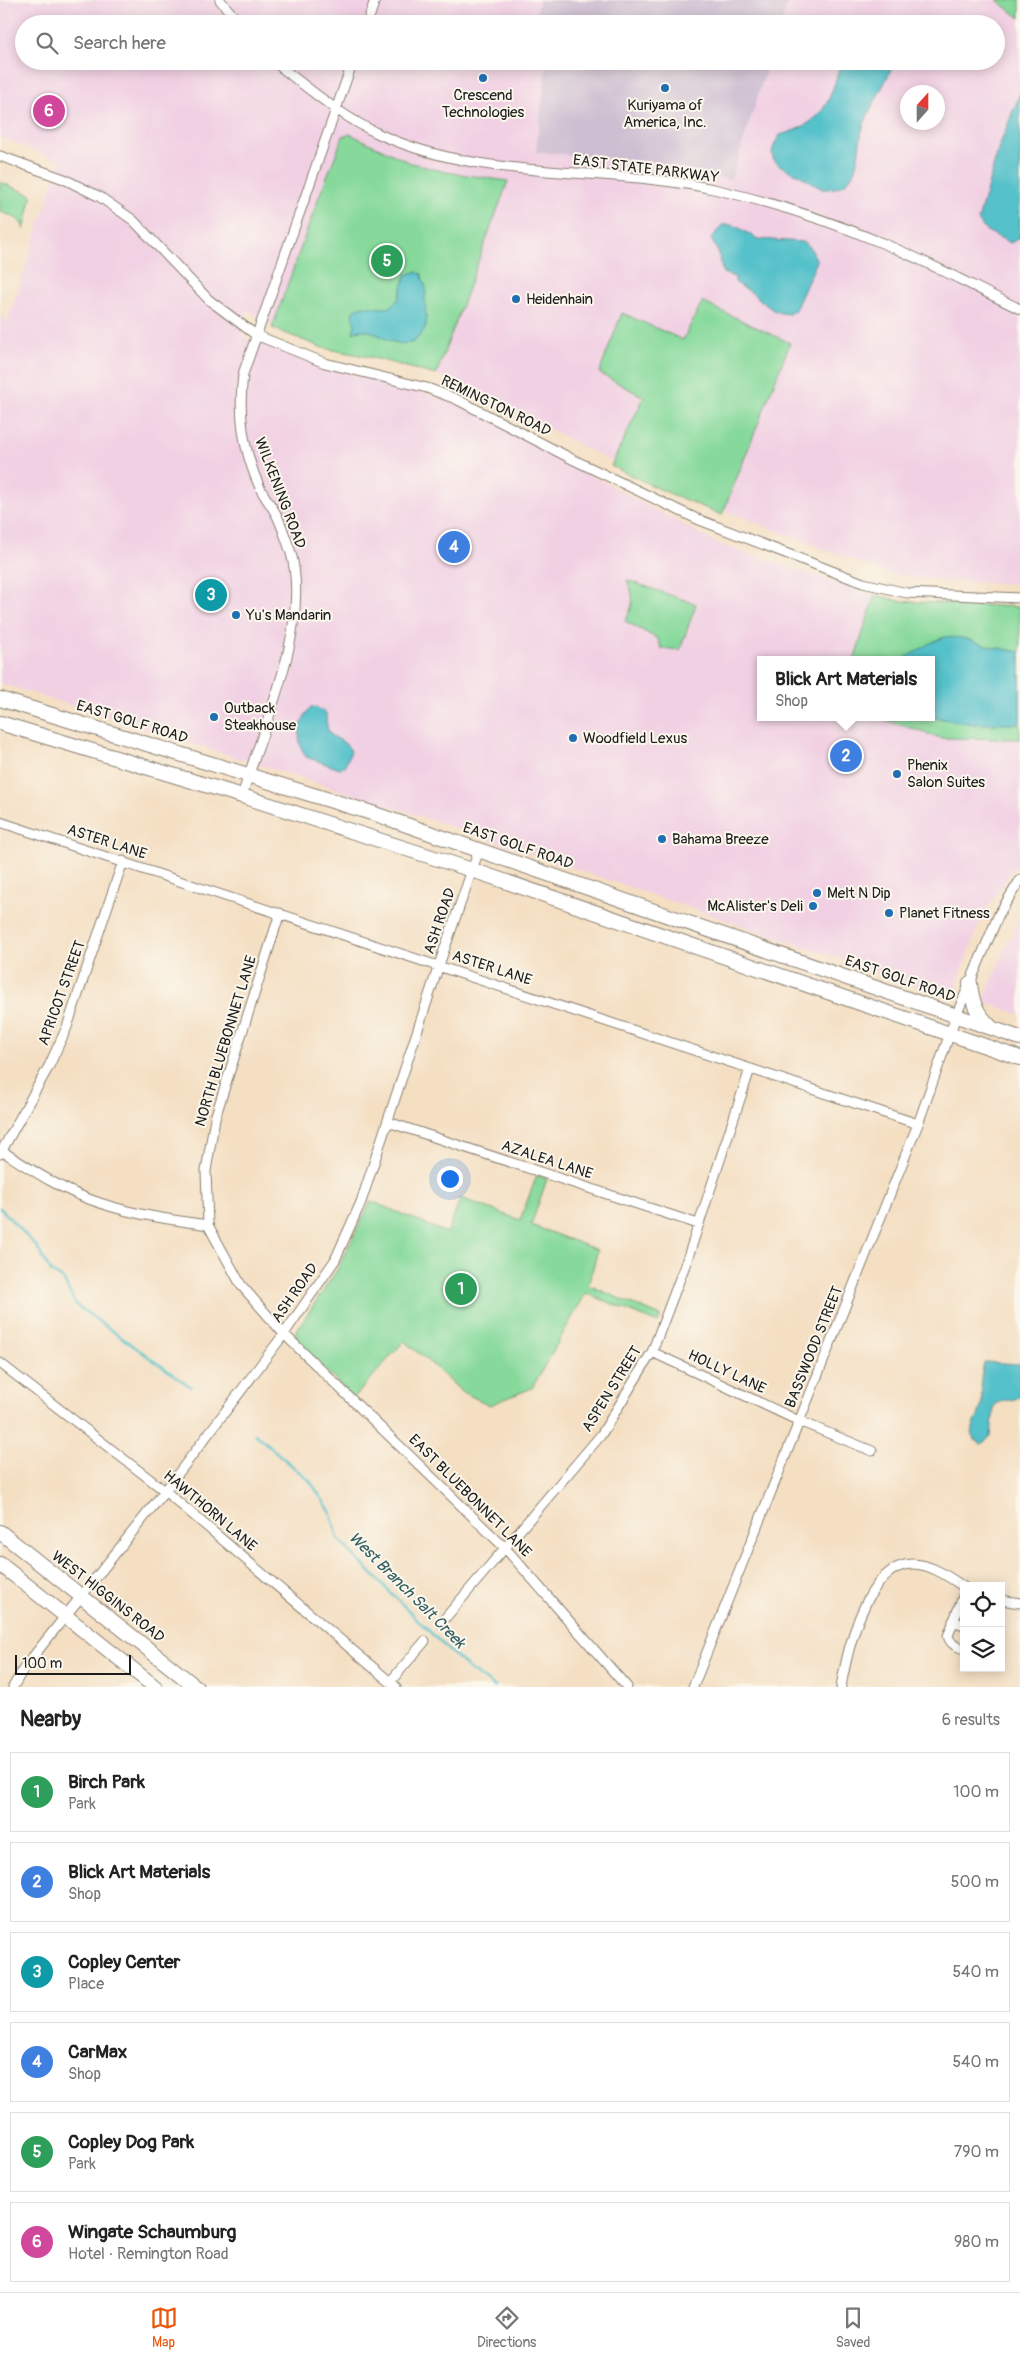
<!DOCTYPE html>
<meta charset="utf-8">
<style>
body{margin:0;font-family:Pangolin,sans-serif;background:#f6f6f6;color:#222}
.controls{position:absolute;right:15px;bottom:15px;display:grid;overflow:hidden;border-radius:0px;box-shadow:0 2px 12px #0003}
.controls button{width:45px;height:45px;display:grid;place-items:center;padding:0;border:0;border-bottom:1px solid #e0e0e0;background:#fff;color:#222;font:25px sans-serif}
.compass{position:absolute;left:900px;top:85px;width:45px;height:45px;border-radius:50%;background:#fff;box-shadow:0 2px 12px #0003;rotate:21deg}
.scale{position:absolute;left:15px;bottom:12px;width:116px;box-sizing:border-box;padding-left:5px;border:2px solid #1c1c1c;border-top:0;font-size:14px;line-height:18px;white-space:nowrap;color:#1c1c1c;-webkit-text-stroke:4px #fbf7ec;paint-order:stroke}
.you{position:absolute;left:449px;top:1178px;width:18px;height:18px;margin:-12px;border:4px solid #fff;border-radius:50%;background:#1a73e8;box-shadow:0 0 0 8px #1a73e833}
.badge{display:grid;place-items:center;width:32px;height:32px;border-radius:50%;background:#ea580c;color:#fff;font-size:16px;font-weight:700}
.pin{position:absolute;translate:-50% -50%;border:2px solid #fff;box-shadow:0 1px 5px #0006}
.popup{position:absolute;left:757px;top:656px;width:178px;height:65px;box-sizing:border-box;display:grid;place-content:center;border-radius:0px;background:#fff;filter:drop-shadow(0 1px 4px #0005);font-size:16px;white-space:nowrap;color:#767676}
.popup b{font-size:19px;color:#222}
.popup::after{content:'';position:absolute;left:50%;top:100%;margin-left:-10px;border:10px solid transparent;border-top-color:#fff}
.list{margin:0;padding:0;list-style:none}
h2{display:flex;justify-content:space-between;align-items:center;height:65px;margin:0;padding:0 20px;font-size:21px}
h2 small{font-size:16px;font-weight:400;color:#767676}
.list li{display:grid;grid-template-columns:32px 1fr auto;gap:15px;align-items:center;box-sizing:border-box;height:80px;margin:0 10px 10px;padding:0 10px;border:1px solid #e0e0e0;border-radius:0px}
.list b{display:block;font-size:19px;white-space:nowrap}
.list p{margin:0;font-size:16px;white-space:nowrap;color:#767676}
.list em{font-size:16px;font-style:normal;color:#767676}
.icon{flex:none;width:28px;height:28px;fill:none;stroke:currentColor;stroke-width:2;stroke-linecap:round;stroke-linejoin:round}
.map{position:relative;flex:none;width:1020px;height:1687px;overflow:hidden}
.search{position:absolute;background:#fff;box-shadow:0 2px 12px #0003;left:15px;right:15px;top:15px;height:55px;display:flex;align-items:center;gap:12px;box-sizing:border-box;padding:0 18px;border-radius:28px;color:#767676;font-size:19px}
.sheet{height:605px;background:#fff}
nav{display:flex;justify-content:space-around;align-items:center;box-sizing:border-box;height:70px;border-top:1px solid #e0e0e0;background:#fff;font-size:14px;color:#767676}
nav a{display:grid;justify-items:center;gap:2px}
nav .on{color:#ea580c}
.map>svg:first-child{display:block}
.built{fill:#f1d0e3;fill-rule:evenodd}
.industrial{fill:#cebed1}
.green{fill:#86d99b;stroke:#517a5c}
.water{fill:#54c1ca;stroke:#386e73}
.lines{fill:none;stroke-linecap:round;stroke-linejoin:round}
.stream{stroke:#54c1ca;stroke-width:2.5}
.minor-casing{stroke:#887e70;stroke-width:11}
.primary-casing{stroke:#887e70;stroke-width:16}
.minor{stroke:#fff;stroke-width:9}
.primary{stroke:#fff;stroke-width:14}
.poi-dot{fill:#1f6fb2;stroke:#fbf7ec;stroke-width:2}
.labels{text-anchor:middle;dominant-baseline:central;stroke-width:4;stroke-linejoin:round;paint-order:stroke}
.poi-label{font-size:15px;fill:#1c1c1c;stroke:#fbf7ec;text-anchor:start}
.street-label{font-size:15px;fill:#1c1c1c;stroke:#fbf7ec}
.water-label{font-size:16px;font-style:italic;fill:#325e62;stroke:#fbf7ec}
</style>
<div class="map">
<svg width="1020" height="1687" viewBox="0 0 1020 1687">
<rect width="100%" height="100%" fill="#fbf7ec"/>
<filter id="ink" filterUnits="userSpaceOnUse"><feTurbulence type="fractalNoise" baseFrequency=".02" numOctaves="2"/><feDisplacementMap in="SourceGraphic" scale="10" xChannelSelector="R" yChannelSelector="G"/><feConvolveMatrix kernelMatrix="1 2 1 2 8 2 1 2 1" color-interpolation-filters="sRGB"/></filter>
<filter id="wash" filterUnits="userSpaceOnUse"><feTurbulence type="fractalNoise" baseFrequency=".0096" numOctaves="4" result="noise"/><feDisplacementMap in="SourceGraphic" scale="20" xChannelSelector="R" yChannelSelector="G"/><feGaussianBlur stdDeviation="1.12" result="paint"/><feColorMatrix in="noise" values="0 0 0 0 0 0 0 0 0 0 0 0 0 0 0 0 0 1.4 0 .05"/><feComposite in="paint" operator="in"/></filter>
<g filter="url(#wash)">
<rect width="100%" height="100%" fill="#f4dfc3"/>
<path class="built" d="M0,0H1020V584L945,581L892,575L733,514L610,461L473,388L436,375L374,358L323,348L277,331L271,324L247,310L243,336L325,367L436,396L480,415L721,545L875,595L854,660H761V717H876L941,738L1020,739V859L981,918L952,997L405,811L0,683V318L8,320L60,161L0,137ZM24,24H996V61H24ZM908,92H938V122H908Z
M1020,915V1015L983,1001Z"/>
<path class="industrial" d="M540,0H784L788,1L781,24H534L532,23Z
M547,61H769L731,180L657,162L536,152Z"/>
<path class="green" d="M997,0H1020V18Z
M350,134L411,163L446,172L508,181L436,375L374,358L323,348L272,328L319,197L343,136Z
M0,182L32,195L24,230C21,217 11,216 0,212Z
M702,302L790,343L722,515L664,491L611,466L644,397L599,373L622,313L683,340Z
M627,580L696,604L680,650L661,648L658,639L625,621C634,606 635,596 627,580Z
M875,595L900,601L1020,607V739L941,738L876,717H931V660H854Z
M537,1175L547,1179L531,1225L598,1250L588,1285L661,1316L658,1323L586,1293L532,1388L490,1405L462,1392L436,1368L404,1341L354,1398L296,1342V1331L337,1270L371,1201L447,1233L461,1198L520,1220Z"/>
<path class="water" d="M841,61H892L893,65C885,85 872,103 864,124C855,149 865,191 822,189C812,183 802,176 791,171C770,162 767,155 780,135C824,123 830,103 841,61Z
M1020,93V238L1010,243L985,230L978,220L999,147Z
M722,225H734L758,239L803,242L810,247L817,261L795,310L789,314C771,314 765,302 752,293C746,288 740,287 735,282V277L723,273L718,252L711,239Z
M415,272L422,274C422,280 426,284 426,289C426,293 425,297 425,301C426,322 431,325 414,342C387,351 373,321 353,333L355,325L352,314C359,299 377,311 390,307L398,300L406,275Z
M945,637L963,638L988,646L1020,652V724H973L931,717V660H902L930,643Z
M316,707L326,713C326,746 339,731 351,751L345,766L340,769L306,757C295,741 298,722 311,708Z
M984,1362L1020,1364V1396C1012,1403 1004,1397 994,1406L991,1437L981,1444L974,1439L971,1433L982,1405L981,1378Z"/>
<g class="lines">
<path class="stream" d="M0,1208L36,1246L51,1272L63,1279L76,1305L191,1387
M255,1434L310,1481L330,1511L338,1538L351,1553L445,1647L469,1669L495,1687"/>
</g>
</g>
<g filter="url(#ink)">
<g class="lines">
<g class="minor-casing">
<path id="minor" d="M220,0L240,24
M367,24L375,0
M273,61C307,87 340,116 379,134C485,183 607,165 718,190C774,203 830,221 882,243C929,262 974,287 1020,309
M0,156L64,179L100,197L133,220L209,300L256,335L325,363L427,388L456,399L574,460L697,519L863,583L907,593L1020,598
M242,796C263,726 311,627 291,553C287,542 283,529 278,518C273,507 265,498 260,488C243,450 238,415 243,374L353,61
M0,822L918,1124
M280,913L215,1118L206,1171L208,1225L241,1285L284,1334L506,1549L627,1687
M388,1122L698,1224
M2,1151C33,1171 65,1192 100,1203C135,1215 172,1220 208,1225
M0,1154L49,1066L67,1027L123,861
M652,1352L799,1421L872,1451
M0,1363L165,1491L396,1687
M964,1594L948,1636C951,1645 956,1646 964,1649
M1001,1600L1020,1603
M953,1621L964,1625
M441,1623L601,1435L652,1352L687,1260L750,1069
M390,1682L425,1641
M13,1687L24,1668L165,1491L284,1334L335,1260L361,1202L439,965L479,850
M693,1687L918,1124L956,1016L999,914L1020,880
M841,1687C847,1652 866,1565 912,1564C931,1564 949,1577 964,1587"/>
</g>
<g class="primary-casing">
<path id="primary" d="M0,699L375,814L1020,1038
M0,723L242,796L472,870L1020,1058
M970,983C972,1003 976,1013 991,1027
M0,1532L196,1687
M0,1564L155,1687"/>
</g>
<use href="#minor" class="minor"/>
<use href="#primary" class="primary"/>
</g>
</g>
<g class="poi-dot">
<circle cx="483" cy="78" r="5"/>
<circle cx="665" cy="88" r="5"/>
<circle cx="516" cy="299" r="5"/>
<circle cx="236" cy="615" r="5"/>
<circle cx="214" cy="717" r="5"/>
<circle cx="573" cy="738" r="5"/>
<circle cx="897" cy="774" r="5"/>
<circle cx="662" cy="839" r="5"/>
<circle cx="817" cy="893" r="5"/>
<circle cx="813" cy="906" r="5"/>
<circle cx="889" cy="913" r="5"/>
</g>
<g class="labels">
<g class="poi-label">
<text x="483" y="95" text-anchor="middle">Crescend<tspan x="483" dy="17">Technologies</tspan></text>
<text x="665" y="105" text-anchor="middle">Kuriyama of<tspan x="665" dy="17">America, Inc.</tspan></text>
<text x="526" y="299">Heidenhain</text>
<text x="246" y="615">Yu's Mandarin</text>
<text x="224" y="708">Outback<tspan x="224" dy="17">Steakhouse</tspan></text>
<text x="583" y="738">Woodfield Lexus</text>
<text x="907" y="765">Phenix<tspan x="907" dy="17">Salon Suites</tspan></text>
<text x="672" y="839">Bahama Breeze</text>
<text x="827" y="893">Melt N Dip</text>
<text x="803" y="906" text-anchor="end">McAlister's Deli</text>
<text x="899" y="913">Planet Fitness</text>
</g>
<g class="street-label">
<text transform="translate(646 169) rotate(7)">EAST STATE PARKWAY</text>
<text transform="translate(496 406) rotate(26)">REMINGTON ROAD</text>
<text transform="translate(280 493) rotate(69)">WILKENING ROAD</text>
<text transform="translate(132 722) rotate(17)">EAST GOLF ROAD</text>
<text transform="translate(107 842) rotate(18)">ASTER LANE</text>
<text transform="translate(518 846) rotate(19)">EAST GOLF ROAD</text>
<text transform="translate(440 921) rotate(-71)">ASH ROAD</text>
<text transform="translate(492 968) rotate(18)">ASTER LANE</text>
<text transform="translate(900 979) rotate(19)">EAST GOLF ROAD</text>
<text transform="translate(62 993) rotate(-70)">APRICOT STREET</text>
<text transform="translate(226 1041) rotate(-73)">NORTH BLUEBONNET LANE</text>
<text transform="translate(547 1160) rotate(18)">AZALEA LANE</text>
<text transform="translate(295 1293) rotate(-55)">ASH ROAD</text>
<text transform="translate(814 1347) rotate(-68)">BASSWOOD STREET</text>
<text transform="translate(727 1372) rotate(25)">HOLLY LANE</text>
<text transform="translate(612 1389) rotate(-58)">ASPEN STREET</text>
<text transform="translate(470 1496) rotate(45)">EAST BLUEBONNET LANE</text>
<text transform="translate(210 1511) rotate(40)">HAWTHORN LANE</text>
<text transform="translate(108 1597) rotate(38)">WEST HIGGINS ROAD</text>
</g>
<g class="water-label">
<text transform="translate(407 1590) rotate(45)">West Branch Salt Creek</text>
</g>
</g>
</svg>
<div class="controls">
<button><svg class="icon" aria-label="locate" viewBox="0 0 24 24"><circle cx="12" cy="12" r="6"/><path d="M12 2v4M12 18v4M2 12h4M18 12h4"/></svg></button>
<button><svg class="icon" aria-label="layers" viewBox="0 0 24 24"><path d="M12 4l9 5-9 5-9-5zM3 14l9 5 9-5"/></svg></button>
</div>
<svg class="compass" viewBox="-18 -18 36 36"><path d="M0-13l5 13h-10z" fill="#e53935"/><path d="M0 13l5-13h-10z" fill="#767676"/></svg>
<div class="scale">100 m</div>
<div class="you"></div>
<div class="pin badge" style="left:461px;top:1289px;background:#2e9e5b">1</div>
<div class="pin badge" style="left:846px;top:756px;background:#3f7fe0">2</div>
<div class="popup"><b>Blick Art Materials</b>Shop</div>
<div class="pin badge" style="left:211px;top:595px;background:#0f9aa8">3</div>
<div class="pin badge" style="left:454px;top:547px;background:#3f7fe0">4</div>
<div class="pin badge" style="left:387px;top:261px;background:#2e9e5b">5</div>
<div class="pin badge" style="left:49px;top:111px;background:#d1479c">6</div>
<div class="search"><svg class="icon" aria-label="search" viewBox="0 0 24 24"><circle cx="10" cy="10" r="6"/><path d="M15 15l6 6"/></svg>Search here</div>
</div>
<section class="sheet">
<h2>Nearby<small>6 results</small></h2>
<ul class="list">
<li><span class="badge" style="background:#2e9e5b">1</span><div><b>Birch Park</b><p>Park</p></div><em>100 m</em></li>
<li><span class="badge" style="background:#3f7fe0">2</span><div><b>Blick Art Materials</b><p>Shop</p></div><em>500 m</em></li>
<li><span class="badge" style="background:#0f9aa8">3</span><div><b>Copley Center</b><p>Place</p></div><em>540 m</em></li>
<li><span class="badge" style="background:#3f7fe0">4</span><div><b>CarMax</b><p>Shop</p></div><em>540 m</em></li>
<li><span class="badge" style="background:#2e9e5b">5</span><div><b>Copley Dog Park</b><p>Park</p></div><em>790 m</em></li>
<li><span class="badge" style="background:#d1479c">6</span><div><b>Wingate Schaumburg</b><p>Hotel · Remington Road</p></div><em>980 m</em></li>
</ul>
</section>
<nav>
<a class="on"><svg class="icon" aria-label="map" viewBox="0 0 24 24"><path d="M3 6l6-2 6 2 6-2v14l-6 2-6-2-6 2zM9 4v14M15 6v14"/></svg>Map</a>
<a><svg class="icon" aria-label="directions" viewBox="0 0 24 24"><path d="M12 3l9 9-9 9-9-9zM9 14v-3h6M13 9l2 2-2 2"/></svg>Directions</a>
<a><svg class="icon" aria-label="saved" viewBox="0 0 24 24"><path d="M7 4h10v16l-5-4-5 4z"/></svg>Saved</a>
</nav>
